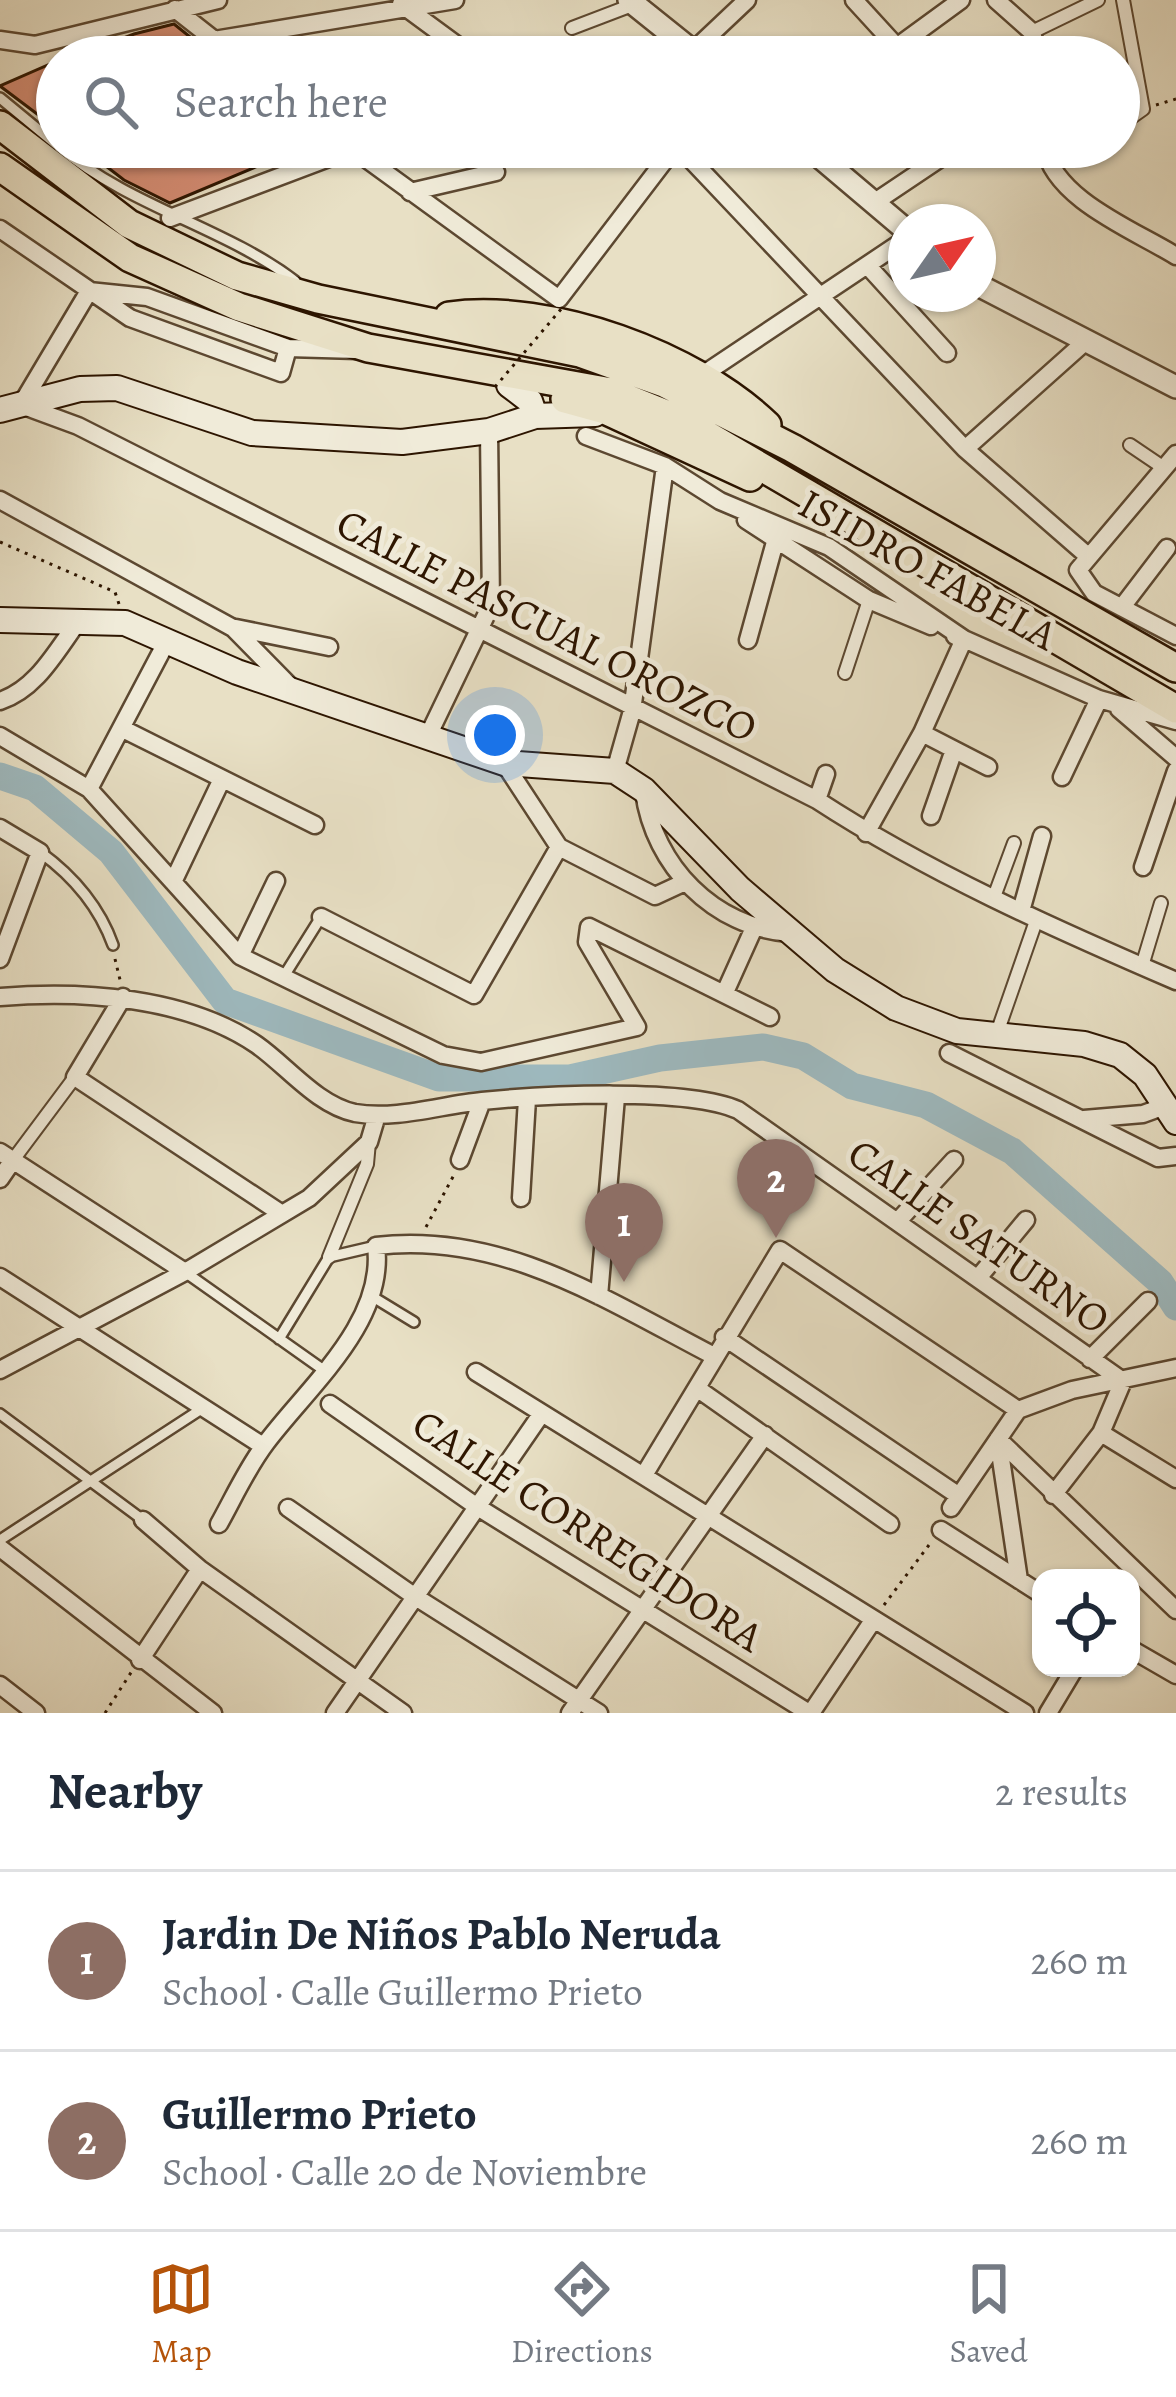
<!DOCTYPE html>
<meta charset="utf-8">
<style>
body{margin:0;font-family:Alegreya,serif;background:#f2f2f3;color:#1f2937}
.controls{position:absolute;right:36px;bottom:36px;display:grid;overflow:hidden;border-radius:24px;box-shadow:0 3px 9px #0004}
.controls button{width:108px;height:108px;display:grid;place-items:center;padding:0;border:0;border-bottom:3px solid #e0e1e3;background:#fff;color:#1f2937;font:60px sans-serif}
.compass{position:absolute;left:888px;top:204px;width:108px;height:108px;border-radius:50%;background:#fff;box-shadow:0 3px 9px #0004;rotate:56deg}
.you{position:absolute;left:495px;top:735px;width:42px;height:42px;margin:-30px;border:9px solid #fff;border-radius:50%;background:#1a73e8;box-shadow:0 0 0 18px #1a73e833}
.badge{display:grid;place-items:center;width:78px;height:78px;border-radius:50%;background:#b45309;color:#fff;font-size:39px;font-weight:700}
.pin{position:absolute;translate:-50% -99px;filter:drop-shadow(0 3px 6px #0008)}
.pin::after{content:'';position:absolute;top:63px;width:42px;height:36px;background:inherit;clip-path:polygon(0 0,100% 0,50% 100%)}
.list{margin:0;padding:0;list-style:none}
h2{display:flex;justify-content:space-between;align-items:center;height:156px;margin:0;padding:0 48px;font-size:51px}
h2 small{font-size:39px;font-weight:400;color:#747a83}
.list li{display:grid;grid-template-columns:78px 1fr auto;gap:36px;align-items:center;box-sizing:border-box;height:180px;padding:0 48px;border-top:3px solid #e0e1e3}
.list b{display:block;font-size:45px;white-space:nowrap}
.list p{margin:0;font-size:39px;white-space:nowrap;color:#747a83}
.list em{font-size:39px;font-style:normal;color:#747a83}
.icon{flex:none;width:66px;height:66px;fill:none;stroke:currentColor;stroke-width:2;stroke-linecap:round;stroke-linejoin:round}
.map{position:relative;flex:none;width:1176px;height:1713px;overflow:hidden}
.search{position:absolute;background:#fff;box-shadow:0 3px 9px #0004;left:36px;right:36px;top:36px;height:132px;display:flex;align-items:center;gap:30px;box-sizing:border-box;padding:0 42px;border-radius:66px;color:#747a83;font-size:45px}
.sheet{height:516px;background:#fff}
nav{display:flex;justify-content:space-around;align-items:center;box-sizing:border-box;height:168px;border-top:3px solid #e0e1e3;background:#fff;font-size:33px;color:#747a83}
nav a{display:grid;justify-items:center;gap:6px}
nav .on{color:#b45309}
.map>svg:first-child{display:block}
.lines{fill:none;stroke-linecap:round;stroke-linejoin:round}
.river{stroke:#9ebac0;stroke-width:27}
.building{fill:#d48c73;stroke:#2d1500;stroke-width:3}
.service-casing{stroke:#5c4831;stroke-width:14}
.pedestrian-casing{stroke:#5c4831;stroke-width:16}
.minor-casing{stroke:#5c4831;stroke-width:21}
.tertiary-casing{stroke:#5c4831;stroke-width:26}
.secondary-casing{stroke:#2d1500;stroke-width:28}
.trunk-casing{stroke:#2d1500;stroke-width:32}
.path{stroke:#2d1500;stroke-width:3;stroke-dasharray:3 6;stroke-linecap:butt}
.service{stroke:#f0ebd9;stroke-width:9}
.pedestrian{stroke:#f0ebd9;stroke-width:12}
.minor{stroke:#f0ebd9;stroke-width:16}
.tertiary{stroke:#f0ebd9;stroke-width:21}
.secondary{stroke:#f0ebd9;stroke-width:24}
.trunk{stroke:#e8e0c5;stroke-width:27}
.path-bridge{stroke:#2d1500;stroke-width:3;stroke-dasharray:3 6;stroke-linecap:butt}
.labels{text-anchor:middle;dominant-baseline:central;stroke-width:10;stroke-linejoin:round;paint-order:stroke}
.street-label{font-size:42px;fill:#2d1500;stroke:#f0ebd9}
</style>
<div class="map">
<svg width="1176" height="1713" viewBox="0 0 1176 1713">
<rect width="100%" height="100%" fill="#e8e0c5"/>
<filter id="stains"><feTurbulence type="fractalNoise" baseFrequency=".00167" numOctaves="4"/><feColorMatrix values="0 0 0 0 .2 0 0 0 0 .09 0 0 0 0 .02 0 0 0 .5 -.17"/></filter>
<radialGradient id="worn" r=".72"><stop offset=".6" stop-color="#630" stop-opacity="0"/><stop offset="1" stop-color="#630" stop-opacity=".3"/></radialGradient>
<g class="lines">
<path class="river" d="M0,776L35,788L111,852L225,1001L439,1078H570L660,1058L763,1047L803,1056L852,1086L926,1105L1012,1151L1160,1282L1176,1307"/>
</g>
<path class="building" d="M174,24L215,57H74L134,34Z
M57,61V129L0,86Z
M81,147H303L170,203L124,180Z"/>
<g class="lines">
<g class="service-casing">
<path id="service" d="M0,98L57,145
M59,147C132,208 224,227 295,281
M40,852C73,876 99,906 113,945
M284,976L321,917
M185,1272L325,1371
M373,1297L414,1322
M279,1339L329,1257L376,1246
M0,1414L143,1520
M0,1540L203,1408"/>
</g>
<g class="pedestrian-casing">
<path id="pedestrian" d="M572,28L635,4
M1032,32L1098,0
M1119,126L1143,109L1123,0
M1047,160L1076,147
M1130,445L1164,468
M845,673L869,600
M994,897L1014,843
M1142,966L1161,903
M997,1033L1036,921
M13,1160L75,1077
M329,1257L367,1164L369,1142"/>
</g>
<g class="minor-casing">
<path id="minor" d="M854,0L897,47
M996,0L1032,32L1038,57
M401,4L473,57
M175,9L236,57
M0,40L35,45L218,0
M214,40L455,0
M693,51L747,0
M883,57L961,0
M350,147L559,299L675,147
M679,147L965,449L1089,557
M1045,147C1053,199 1136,231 1176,256
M410,192L496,172
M875,202L957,147
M170,218L358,147
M0,229L130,318L281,373L288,348
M867,265L947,353
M357,350L288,348L147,297L89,291L21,405L78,426L817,800C929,873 1053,928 1176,981
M701,376L906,239
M586,436L665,466L720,501L829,547L964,639L1099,699L1176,721
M965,449L1086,341
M1176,454L1078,570L1094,593L1176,636
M0,500L233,628L292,688
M746,520L869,600L931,626
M1122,607L1167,548
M236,628L329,647
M748,640L775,542
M0,701C36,689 55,653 77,623
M1119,709L1176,758
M123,729L315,825
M922,733L988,767
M0,736L89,789L240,956L443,1055L481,1062L637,1027L587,942L589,927L770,1017
M427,738L491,605L489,431
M504,763L559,847L655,896L683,883
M615,771L632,711L665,466
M1062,777L1099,699
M89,789L167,641
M644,792C654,866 714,927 789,933
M817,800L826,774
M931,816L954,750
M0,828L40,852L0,959
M866,833L922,733L964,639L955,636
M1143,867L1176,771
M173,882L222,779
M1021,911L1042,836
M321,917L474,995L559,847
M240,956L276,881
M726,990L753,930
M0,997C82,990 187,997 257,1045C287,1066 317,1105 355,1113C396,1120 441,1105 482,1101C541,1095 687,1087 738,1110L1123,1381L1101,1433L1053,1495
M123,997L75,1077L279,1212
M949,1053L1158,1158L1176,1156
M1084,1119L1143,1114L1165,1106
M0,1152L185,1272
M460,1160L482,1101
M0,1179L13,1160
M521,1198L527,1099
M898,1221L954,1160
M0,1277L263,1446
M978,1278L1026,1220
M599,1296L616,1097
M724,1337L959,1496
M1090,1359L1148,1301
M0,1370L185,1272L309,1198L369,1142L377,1115
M476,1372L1025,1713
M698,1389L890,1524
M330,1404L476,1506L809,1713
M1101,1433L1176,1479
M998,1439L1176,1610
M998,1439L1019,1580
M644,1475L780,1250L1018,1410
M288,1508L414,1596L599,1713
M951,1508L1018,1410L1072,1390L1176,1368
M143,1520L200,1569L403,1713
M219,1524C234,1497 247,1468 266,1443C308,1387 386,1322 376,1246C502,1231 606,1300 714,1356
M941,1530L1041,1594
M0,1548L213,1713
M1131,1649L1176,1675
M140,1660L200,1569
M0,1685L36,1713
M335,1713L542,1413
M570,1713L765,1435
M811,1713L872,1622
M1048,1713L1075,1668"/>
</g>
<g class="tertiary-casing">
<path id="tertiary" d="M629,0L700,57
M808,147L906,230
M978,285L1176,387"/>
</g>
<g class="secondary-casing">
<path id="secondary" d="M509,385L530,401L535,416
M0,410L80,389L117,388L252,433L402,442L489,431L535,416L595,414
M0,620L125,623L237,672L504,763L615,771L644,790L740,889L835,970L896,1008L957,1031L1084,1044L1120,1055L1145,1075L1176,1122"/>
</g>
<g class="trunk-casing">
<path id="trunk" d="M0,125L129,224L237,276L318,299L580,353L664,383L792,448L1176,668
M0,167L130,258L239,307L368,348L611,392L681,420L1176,709
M449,316C550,302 694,355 767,425
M565,399L605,410L750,477"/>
</g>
<path class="path" d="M1156,105L1176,99
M0,542L115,592L119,604
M115,959L121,984
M426,1227L455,1173
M884,1605L932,1541
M105,1713L132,1671"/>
<use href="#service" class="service"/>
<use href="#pedestrian" class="pedestrian"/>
<use href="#minor" class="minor"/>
<use href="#tertiary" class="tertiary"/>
<use href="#secondary" class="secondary"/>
<use href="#trunk" class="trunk"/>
<path class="path-bridge" d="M495,387L562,308"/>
</g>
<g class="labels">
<g class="street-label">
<text transform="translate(928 569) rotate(29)">ISIDRO FABELA</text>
<text transform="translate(547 625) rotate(27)">CALLE PASCUAL OROZCO</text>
<text transform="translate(979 1236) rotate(35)">CALLE SATURNO</text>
<text transform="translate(588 1530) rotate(33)">CALLE CORREGIDORA</text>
</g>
</g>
<rect width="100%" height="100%" filter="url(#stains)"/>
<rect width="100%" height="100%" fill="url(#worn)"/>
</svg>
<div class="controls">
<button><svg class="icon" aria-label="locate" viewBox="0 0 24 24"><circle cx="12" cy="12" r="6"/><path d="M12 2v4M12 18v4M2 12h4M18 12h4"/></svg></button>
</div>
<svg class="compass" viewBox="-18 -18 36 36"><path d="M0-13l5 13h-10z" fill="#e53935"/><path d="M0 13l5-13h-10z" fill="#747a83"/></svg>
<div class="you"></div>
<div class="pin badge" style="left:624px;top:1282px;background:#8d6e63">1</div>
<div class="pin badge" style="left:776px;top:1238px;background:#8d6e63">2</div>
<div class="search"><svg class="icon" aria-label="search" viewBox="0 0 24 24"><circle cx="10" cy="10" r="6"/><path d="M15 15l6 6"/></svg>Search here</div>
</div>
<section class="sheet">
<h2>Nearby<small>2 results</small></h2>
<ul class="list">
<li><span class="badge" style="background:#8d6e63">1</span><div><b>Jardin De Niños Pablo Neruda</b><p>School · Calle Guillermo Prieto</p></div><em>260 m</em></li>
<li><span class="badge" style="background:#8d6e63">2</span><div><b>Guillermo Prieto</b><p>School · Calle 20 de Noviembre</p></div><em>260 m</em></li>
</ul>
</section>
<nav>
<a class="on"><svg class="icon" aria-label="map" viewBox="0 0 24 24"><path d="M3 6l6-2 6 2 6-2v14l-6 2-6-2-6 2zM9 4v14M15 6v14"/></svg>Map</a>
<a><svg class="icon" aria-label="directions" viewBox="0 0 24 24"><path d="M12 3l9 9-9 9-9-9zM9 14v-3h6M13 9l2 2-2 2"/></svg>Directions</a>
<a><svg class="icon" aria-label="saved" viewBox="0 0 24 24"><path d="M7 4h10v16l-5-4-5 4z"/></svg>Saved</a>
</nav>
